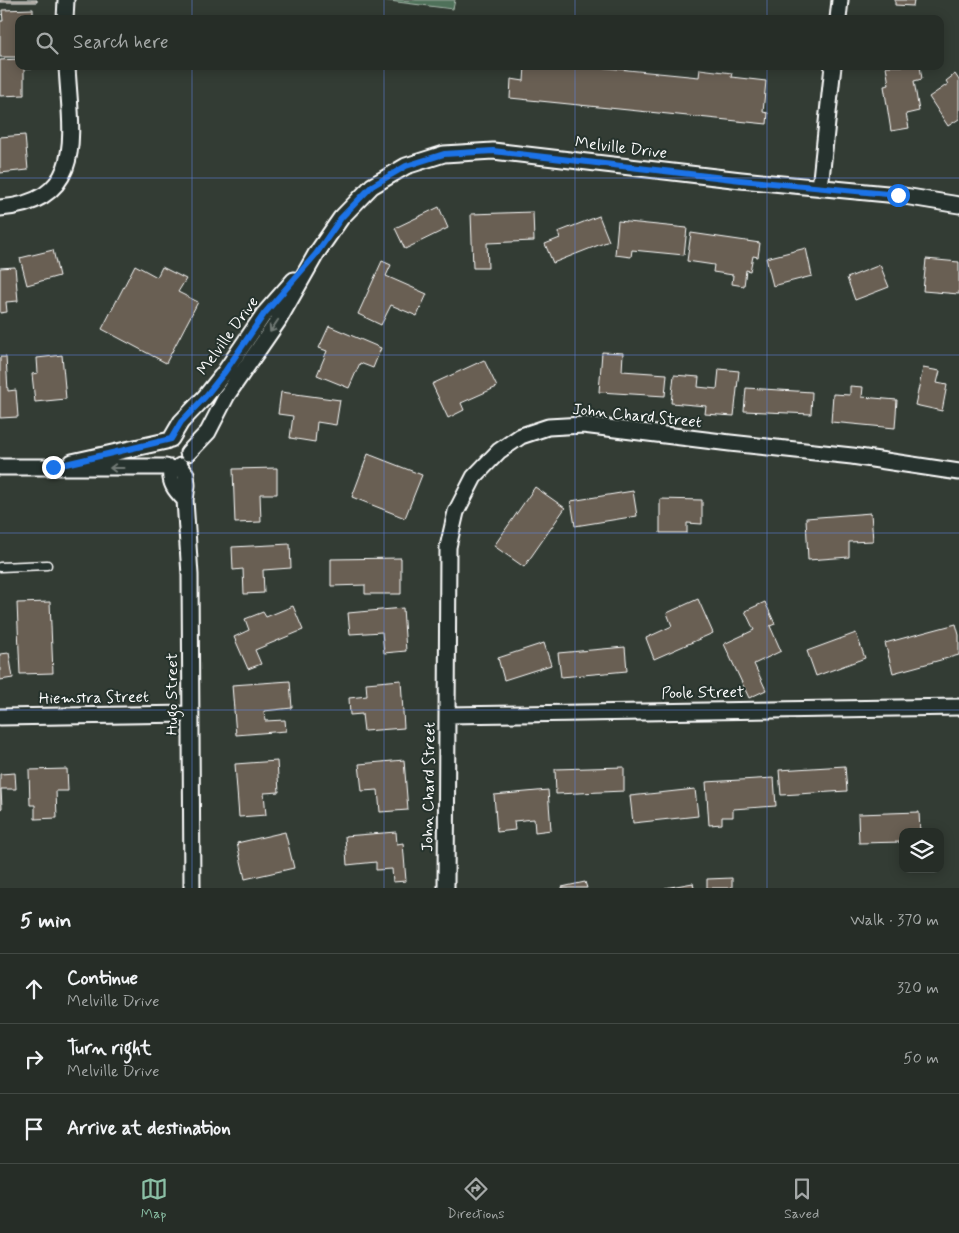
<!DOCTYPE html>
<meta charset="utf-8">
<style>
body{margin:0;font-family:Mynerve,sans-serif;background:#2e352f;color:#f1f3f6}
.controls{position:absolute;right:15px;bottom:15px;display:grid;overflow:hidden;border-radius:10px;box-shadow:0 2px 12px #0003}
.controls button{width:45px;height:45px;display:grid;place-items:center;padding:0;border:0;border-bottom:1px solid #424944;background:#262d27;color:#f1f3f6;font:25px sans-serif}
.stop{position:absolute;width:15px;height:15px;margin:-11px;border:4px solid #1a73e8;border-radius:50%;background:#fff}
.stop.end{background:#1a73e8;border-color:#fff;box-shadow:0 1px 5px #0008}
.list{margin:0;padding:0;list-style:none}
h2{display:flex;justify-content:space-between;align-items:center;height:65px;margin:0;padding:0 20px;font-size:21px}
h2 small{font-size:16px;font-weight:400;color:#a4a8a7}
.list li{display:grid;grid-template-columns:32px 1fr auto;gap:15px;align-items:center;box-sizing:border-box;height:70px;padding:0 20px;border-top:1px solid #424944}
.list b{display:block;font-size:19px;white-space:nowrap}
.list p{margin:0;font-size:16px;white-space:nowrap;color:#a4a8a7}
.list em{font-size:16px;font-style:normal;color:#a4a8a7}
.icon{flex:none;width:28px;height:28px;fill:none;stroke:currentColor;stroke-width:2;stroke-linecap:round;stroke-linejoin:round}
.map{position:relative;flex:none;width:959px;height:888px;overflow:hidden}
.search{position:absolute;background:#262d27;box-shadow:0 2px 12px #0003;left:15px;right:15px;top:15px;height:55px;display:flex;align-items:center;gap:12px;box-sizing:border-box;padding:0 18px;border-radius:10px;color:#a4a8a7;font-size:19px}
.sheet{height:275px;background:#262d27}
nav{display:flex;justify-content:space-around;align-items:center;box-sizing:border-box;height:70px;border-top:1px solid #424944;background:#262d27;font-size:14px;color:#a4a8a7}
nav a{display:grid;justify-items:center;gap:2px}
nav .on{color:#8abfa5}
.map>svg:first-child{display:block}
.green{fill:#50715a;stroke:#a8b8ac}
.building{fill:#695f52;stroke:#fff}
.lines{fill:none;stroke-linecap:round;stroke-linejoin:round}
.lane-casing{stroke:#fff;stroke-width:11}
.street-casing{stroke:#fff;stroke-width:19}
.lane{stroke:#26332d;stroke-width:8}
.street{stroke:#26332d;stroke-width:15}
.oneway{stroke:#727a76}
.route{stroke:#1a73e8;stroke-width:6}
.grid{fill:none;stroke:#6183e4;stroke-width:1;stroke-opacity:0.55}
.labels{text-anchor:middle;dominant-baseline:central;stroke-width:4;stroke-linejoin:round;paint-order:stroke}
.street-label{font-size:16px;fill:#fff;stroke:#26332d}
</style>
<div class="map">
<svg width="959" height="888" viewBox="0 0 959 888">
<rect width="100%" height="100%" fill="#333c34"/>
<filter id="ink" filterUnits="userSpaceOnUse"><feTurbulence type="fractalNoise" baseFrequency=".02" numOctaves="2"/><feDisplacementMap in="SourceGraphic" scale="10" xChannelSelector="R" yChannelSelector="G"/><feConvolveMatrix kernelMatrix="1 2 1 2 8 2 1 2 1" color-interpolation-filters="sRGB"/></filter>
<g filter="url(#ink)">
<path class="green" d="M381,0H455L453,9Z"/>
<path class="building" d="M0,0H37V2H0Z
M895,0H914L913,6L895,5Z
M33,9V19H19V57H0V21H3L2,10Z
M19,59V66H32V69H24V95L0,96V60Z
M525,66H587L699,77L700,69L732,73L731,77L766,81L763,112L768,113L767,124L510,98L511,79L524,81Z
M886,66H920L922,79L914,81L919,111L906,114L909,128L891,131L884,86L889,85Z
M955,74L959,80V119L948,126L929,97L948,84L946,81Z
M25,135L28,170L0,173V137Z
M439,207L448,228L405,249L395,228Z
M533,212L534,241L487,243L488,268H473L471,214Z
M599,216L609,241L553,263L545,244L560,238L558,232Z
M618,221L687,228L684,255L632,250L631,257L615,255Z
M691,233L760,243L758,257L753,256L750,271L746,270L744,286L732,284L733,275L713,272L714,265L687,261Z
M806,248L812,276L773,286L766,258Z
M53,250L59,276L27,285L20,258Z
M926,259L959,262V294L923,291Z
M382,261L391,265L386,276L427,294L417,316L391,305L381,325L358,314Z
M135,265L157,277L162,267L186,279L178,292L198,302L166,363L102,329Z
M880,265L889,287L855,300L847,278Z
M15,267L18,301L6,302L7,312L0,313V268Z
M329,326L381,348L373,368L360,363L349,388L317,375L327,351L319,348Z
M602,352L623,353L622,371L667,374L665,396L599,392Z
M62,355L66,399L35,402L32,374L38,373L37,358Z
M0,357H6L8,391L16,390L18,417L0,418Z
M484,360L497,387L461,403L464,410L448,418L432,384Z
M923,368L940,371L937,383L947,385L942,411L915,405Z
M719,369L739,371L734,416L705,414L706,406L671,403L674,375L699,377L698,387L717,389Z
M850,386L863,387L862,397L897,400L895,428L831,422L833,394L850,395Z
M746,388L812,392L811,414L744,411Z
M281,392L340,400L336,425L317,422L315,442L290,438L293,416L278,414Z
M368,454L422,475L405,518L352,497Z
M277,468V494H260L261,522L235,523L233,469Z
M535,487L565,508L524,567L494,546Z
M633,491L637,516L575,526L571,501Z
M660,499L702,500V524L687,523V533H660Z
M871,513L873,541L849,542V557L808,560L806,518Z
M290,544L291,568L263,570L264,593L244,594L243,569L233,570L232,547Z
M401,558V594H365V585L331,586V559Z
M698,599L713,633L654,659L646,638L672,626L667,613Z
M50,602L53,673L20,674L17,603Z
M765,602L775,624L770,626L781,651L754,664L766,690L749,698L724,644L754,630L745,611Z
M293,606L303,630L255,650L261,664L248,669L234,637L249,630L245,619L263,612L266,617Z
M403,608L406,651L384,653L382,632L350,634L348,613Z
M956,624L959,635V655L893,673L885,643Z
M856,633L865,658L816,676L807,651Z
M544,643L551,665L504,680L498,658Z
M625,647L627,671L561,677L558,653Z
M9,653L13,678L0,680V654Z
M401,680L404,728L364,731L362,714L350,715L349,698L367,696L366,683Z
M290,681L292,708L264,711L265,721L285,720L286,731L236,735L232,685Z
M404,760L408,810L380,812L378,790L362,791L359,764Z
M277,761L279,792L264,793L266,815L239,817L235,764Z
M845,766L847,791L781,795L779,770Z
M624,767V791L556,794L555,769Z
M67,769L68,791H56L57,818L35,819V805H30L29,770Z
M15,773L16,789H1L2,808L0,809V774Z
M774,778L776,806L733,809V817H722V824L709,825L706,782Z
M695,789L698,816L633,823L630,796Z
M548,790L551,830L535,832L534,819L514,821L515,830L497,832L494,795Z
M919,812L920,832H903V842L859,843L858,814Z
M285,832L294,868L245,879L237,843Z
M396,832L397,844L403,843L406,881L393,882L392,869L376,870V862L347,865L345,836Z
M732,878V888H707V879Z
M585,882L587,888H562V887Z
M693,883L694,888H665Z"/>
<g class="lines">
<g class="lane-casing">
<path id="lane" d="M0,567L47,565"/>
</g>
<g class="street-casing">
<path id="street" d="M65,19L66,0
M838,19L840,0
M820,188L833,66
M0,208C89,201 70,130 67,66
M171,439L181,422L205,397L224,373L264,314L294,280
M188,453L208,432L227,395L278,321L316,254L341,218L372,186L406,166L444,154L493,151L741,180L898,195L959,205
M72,462L166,441
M180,466L186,474L187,485L185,500L190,575L192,888
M0,467H166
M171,468C169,483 175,490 185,500
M447,715L959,707
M0,717L189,714
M446,888L448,547L456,512L474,477L499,451L521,436L548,427L583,425L730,443L852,456L959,472"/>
</g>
<use href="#lane" class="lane"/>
<use href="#street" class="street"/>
</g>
<defs><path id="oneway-shaft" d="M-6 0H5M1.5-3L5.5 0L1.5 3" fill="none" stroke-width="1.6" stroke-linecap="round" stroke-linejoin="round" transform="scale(1.25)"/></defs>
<g class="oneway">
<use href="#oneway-shaft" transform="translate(274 326) rotate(124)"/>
<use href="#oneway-shaft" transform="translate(117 468) rotate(-180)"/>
</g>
</g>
<g class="lines" filter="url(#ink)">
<path class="route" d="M53,467L171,439L181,422L205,397L224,373L264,314L316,254L341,218L372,186L406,166L444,154L493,151L741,180L898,195"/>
</g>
<path class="grid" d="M192,0V19M384,0V19M575,0V19M767,0V19M192,66V888M384,66V888M575,66V888M767,66V888M0,178H959M0,355H959M0,533H959M0,710H959"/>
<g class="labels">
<g class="street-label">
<text transform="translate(621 148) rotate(7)">Melville Drive</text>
<text transform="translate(228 336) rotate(-54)">Melville Drive</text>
<text transform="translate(637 416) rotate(6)">John Chard Street</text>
<text transform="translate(703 693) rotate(-1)">Poole Street</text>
<text transform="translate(172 694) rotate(-90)">Hugo Street</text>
<text transform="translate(94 698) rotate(-1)">Hiemstra Street</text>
<text transform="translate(429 787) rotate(-89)">John Chard Street</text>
</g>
</g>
</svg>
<div class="controls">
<button><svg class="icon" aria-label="layers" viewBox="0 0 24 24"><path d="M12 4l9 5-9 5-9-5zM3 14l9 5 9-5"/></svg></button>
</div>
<div class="stop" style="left:898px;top:195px"></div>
<div class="stop end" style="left:53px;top:467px"></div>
<div class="search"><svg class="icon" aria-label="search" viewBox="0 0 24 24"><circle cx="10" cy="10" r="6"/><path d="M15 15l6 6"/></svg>Search here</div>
</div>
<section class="sheet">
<h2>5 min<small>Walk · 370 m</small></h2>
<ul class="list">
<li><svg class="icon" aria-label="ahead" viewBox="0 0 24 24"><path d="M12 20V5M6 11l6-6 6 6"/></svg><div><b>Continue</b><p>Melville Drive</p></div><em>320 m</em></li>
<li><svg class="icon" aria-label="right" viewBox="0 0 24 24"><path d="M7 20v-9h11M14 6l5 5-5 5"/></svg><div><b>Turn right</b><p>Melville Drive</p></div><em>50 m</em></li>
<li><svg class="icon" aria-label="arrive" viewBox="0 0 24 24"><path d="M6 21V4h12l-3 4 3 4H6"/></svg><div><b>Arrive at destination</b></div></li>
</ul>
</section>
<nav>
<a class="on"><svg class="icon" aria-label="map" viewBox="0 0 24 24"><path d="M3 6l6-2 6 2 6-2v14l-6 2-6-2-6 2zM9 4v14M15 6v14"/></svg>Map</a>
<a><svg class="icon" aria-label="directions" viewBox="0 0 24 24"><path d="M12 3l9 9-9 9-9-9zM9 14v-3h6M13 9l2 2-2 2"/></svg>Directions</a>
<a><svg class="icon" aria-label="saved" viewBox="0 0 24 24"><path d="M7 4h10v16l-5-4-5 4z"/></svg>Saved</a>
</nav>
